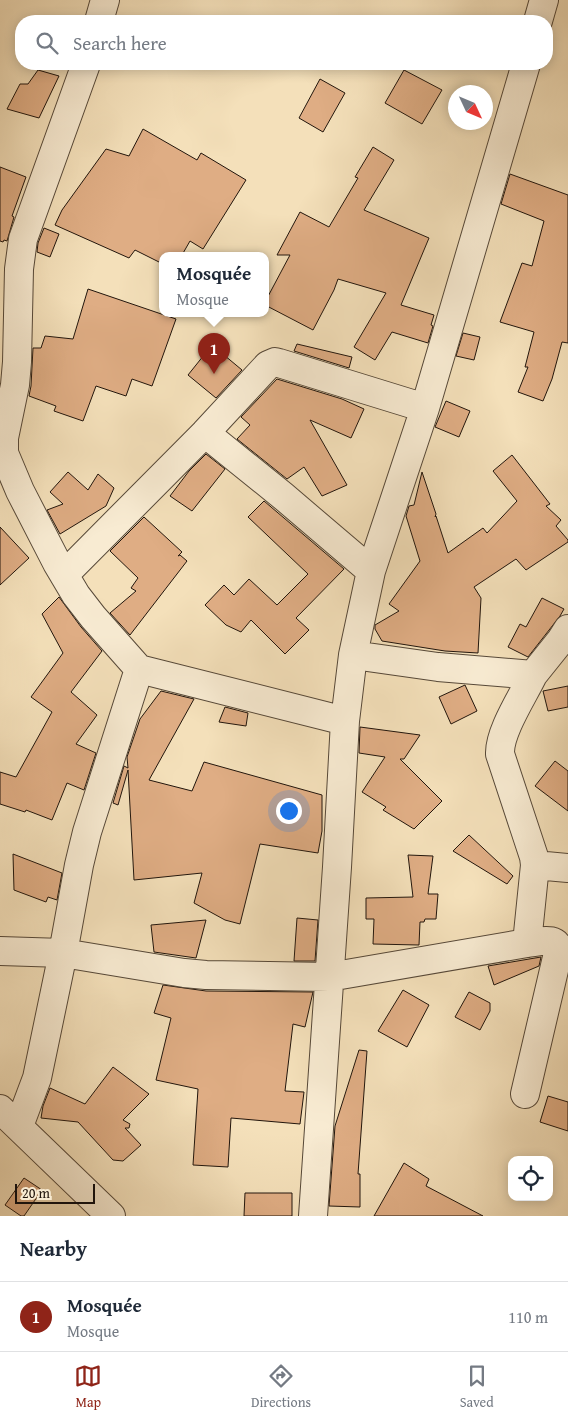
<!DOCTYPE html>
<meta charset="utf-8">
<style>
body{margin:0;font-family:"Gentium Book Plus",serif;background:#f6f6f7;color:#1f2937}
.controls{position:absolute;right:15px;bottom:15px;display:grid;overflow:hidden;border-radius:10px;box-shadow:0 2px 12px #0003}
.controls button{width:45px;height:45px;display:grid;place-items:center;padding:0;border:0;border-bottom:1px solid #e0e1e3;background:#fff;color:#1f2937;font:25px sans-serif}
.compass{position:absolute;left:448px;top:85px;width:45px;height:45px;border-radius:50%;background:#fff;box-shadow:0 2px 12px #0003;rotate:134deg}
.scale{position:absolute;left:15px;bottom:12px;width:80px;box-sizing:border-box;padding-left:5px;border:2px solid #21150c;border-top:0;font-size:14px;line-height:18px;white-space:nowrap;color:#21150c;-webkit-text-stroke:4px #f8ebd2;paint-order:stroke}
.you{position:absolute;left:288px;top:810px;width:18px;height:18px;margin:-12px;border:4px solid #fff;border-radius:50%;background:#1a73e8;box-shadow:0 0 0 8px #1a73e833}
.badge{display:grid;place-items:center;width:32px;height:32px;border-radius:50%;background:#8f2418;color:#fff;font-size:16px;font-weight:700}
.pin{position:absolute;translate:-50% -41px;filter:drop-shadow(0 1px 2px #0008)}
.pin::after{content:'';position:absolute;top:26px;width:18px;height:15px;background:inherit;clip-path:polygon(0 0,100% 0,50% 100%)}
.popup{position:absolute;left:159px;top:252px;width:110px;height:65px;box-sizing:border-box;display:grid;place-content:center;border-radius:10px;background:#fff;filter:drop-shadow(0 1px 4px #0005);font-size:16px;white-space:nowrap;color:#747a83}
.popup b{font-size:19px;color:#1f2937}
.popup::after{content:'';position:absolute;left:50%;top:100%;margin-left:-10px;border:10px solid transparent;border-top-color:#fff}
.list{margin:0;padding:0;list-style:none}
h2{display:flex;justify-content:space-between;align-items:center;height:65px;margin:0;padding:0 20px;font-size:21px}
h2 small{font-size:16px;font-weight:400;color:#747a83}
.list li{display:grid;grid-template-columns:32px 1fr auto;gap:15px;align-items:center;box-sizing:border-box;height:70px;padding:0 20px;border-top:1px solid #e0e1e3}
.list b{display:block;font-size:19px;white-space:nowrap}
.list p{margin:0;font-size:16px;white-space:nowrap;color:#747a83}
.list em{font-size:16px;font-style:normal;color:#747a83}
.icon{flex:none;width:28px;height:28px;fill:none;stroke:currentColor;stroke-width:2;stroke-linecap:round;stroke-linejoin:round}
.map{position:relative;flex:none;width:568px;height:1216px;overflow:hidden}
.search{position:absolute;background:#fff;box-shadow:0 2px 12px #0003;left:15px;right:15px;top:15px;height:55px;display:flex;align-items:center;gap:12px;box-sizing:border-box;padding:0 18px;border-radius:20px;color:#747a83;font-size:19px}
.sheet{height:135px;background:#fff}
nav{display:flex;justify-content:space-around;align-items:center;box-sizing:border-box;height:70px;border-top:1px solid #e0e1e3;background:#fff;font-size:14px;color:#747a83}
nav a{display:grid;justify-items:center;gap:2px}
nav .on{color:#8f2418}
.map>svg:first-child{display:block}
.building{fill:#dfad84;stroke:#21150c}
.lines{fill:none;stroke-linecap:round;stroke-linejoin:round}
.minor-casing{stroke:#564838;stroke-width:30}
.minor{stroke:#f8ebd2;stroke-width:28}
</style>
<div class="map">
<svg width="568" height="1216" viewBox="0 0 568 1216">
<rect width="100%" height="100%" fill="#f4e0ba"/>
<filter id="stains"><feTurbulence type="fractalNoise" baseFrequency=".004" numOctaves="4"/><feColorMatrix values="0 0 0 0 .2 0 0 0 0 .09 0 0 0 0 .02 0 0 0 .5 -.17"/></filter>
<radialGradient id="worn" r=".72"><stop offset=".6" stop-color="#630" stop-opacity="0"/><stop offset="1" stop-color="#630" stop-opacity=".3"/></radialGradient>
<path class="building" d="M38,70L59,76L39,118L7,109L20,84H28Z
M404,70L442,90L422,124L385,103Z
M320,79L345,93L323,132L299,118Z
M143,129L197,160L201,153L246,180L203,249L190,241L182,255H163V264L135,250L129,258L55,225L62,210L106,149L129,156Z
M373,147L394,160L364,210L429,238L401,305L434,315L431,325L433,326L428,343L392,332L375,360L354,347L386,293L338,279L334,290L313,330L265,305V302L290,255H277L300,212L329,227L358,178L355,177Z
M0,167L26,177L12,216L14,217L7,241L4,240L3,242L0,241Z
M510,174L568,195V343L562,342L552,379L543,401L518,392L528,367H525L534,332L500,322L522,263L532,266L544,221L501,204Z
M44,228L59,234L50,257L37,252L38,243Z
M88,289L176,319L152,386L132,379L126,396L96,386L83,421L54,411L56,406L29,396L31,386L33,348H41L45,336L73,339Z
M463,333L480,337L474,360L456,356Z
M297,344L352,357L349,368L294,351Z
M212,345L242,370L216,398L188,375Z
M277,379L342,399L364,409L351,438L310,420L347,485L322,496L304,467L287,479L237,439L250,425L241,417Z
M446,401L470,411L459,437L435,427Z
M206,454L225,469L192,511L170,496L189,471Z
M512,455L550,504L546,506L561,520L556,526L568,540V542L526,570L516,559L474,587L481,598L478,653L445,651L382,641L375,629V625L399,611L389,604L420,561L406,516L409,506L414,505L422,472L436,514L435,517L436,516L448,553L483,528L487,533L517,501L493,471Z
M68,472L88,490L98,474L114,488L106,506L60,534L47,510L63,504L50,492Z
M264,501L344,569L296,618L309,630L285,654L251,620L241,632L226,625L205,605L224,585L234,595L249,579L277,605L308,574L248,517Z
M144,517L182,552L178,556L180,555L187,561L130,635L110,613L136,591L131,588L138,578L110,551Z
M0,527L29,558L0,585Z
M59,597L81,627L102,651L71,692L97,715L76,744L96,753L84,790L67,783L52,820L26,810L25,812L0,804V772L16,777L52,712L31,697L63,653L42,614Z
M542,598L564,609L560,616L528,657L508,647L520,624L526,627Z
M465,685L477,711L451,724L439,697Z
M568,686V707L548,711L543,691Z
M161,691L194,699L149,780L192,791L204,762L322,795V831L318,853L260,844L240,924L225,920L194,903L202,873L134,880L128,770L118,805L113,803L124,766L128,768L127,757L140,719Z
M225,707L248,713L246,726L219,722Z
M360,727L420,735L404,759H400L442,801L414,829L383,810L386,807L362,792L385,757L359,753Z
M555,761L568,771V811L535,786Z
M469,835L513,876L507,884L453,851Z
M13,854L62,873L57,900L48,897L46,902L14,890Z
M408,855L433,856L428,894H438L436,919H425L424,922H420L419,945L373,944L374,919H366V898L413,897Z
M297,918L318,920L315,961H294Z
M206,920L196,958L154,952L151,925Z
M541,957L539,966L494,985L488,966Z
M163,985L206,991L313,992L305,1027L293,1024L285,1091L304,1092L300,1124L231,1118L228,1167L193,1165L198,1089L156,1080L171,1018L154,1013Z
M403,990L429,1005L407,1047L378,1031Z
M469,992L490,1003V1011L480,1030L455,1017Z
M359,1050L367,1051L358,1174H360V1207L329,1206L335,1126Z
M113,1067L149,1094L123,1120L130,1124L129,1128H125L141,1145L123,1161L113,1160L78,1122L41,1118L43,1106L50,1088L85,1104Z
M548,1096L568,1102V1131L540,1122Z
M404,1163L429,1179L426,1186L483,1216H374Z
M24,1178L42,1190L24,1216H21L5,1205Z
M245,1193H292V1216H244Z"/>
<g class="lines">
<g class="minor-casing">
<path id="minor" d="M99,21L105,0
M538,21L544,0
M86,64L23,239L19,269L17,362L15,385L4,438V453L20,491L57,563L76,595L93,617L139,669L345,721
M205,433L283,496L371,571
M64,575L205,433L268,365L275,362L279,363L425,408
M353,655L438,667L533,675C523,696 499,732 500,754L534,857L535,865L527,943
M533,675L561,640L568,629
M535,865L568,868
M0,951L63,953L184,973L206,975L329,977L527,943C538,942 561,935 558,953L525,1094
M0,1109L111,1216
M19,1126L37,1078L63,953L79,865L87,832L139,669
M313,1216L337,867L345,721L353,655L371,571L425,408L526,64"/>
</g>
<use href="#minor" class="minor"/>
</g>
<rect width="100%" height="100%" filter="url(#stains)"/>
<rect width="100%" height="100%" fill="url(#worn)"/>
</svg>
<div class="controls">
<button><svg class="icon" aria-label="locate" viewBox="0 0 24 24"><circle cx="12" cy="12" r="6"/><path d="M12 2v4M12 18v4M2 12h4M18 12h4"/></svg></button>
</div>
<svg class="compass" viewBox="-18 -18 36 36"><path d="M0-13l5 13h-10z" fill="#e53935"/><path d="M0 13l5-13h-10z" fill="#747a83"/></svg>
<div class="scale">20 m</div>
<div class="you"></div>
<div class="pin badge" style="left:214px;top:374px">1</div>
<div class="popup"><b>Mosquée</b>Mosque</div>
<div class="search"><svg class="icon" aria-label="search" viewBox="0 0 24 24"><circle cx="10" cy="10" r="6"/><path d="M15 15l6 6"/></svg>Search here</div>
</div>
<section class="sheet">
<h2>Nearby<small></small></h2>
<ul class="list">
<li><span class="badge">1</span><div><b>Mosquée</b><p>Mosque</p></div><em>110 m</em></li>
</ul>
</section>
<nav>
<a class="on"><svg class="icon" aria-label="map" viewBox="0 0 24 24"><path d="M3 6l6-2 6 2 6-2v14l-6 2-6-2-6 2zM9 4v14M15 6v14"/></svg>Map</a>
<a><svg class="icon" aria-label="directions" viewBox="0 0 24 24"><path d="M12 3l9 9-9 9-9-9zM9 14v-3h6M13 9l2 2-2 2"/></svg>Directions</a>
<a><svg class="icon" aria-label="saved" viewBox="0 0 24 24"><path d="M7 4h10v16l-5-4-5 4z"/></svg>Saved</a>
</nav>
